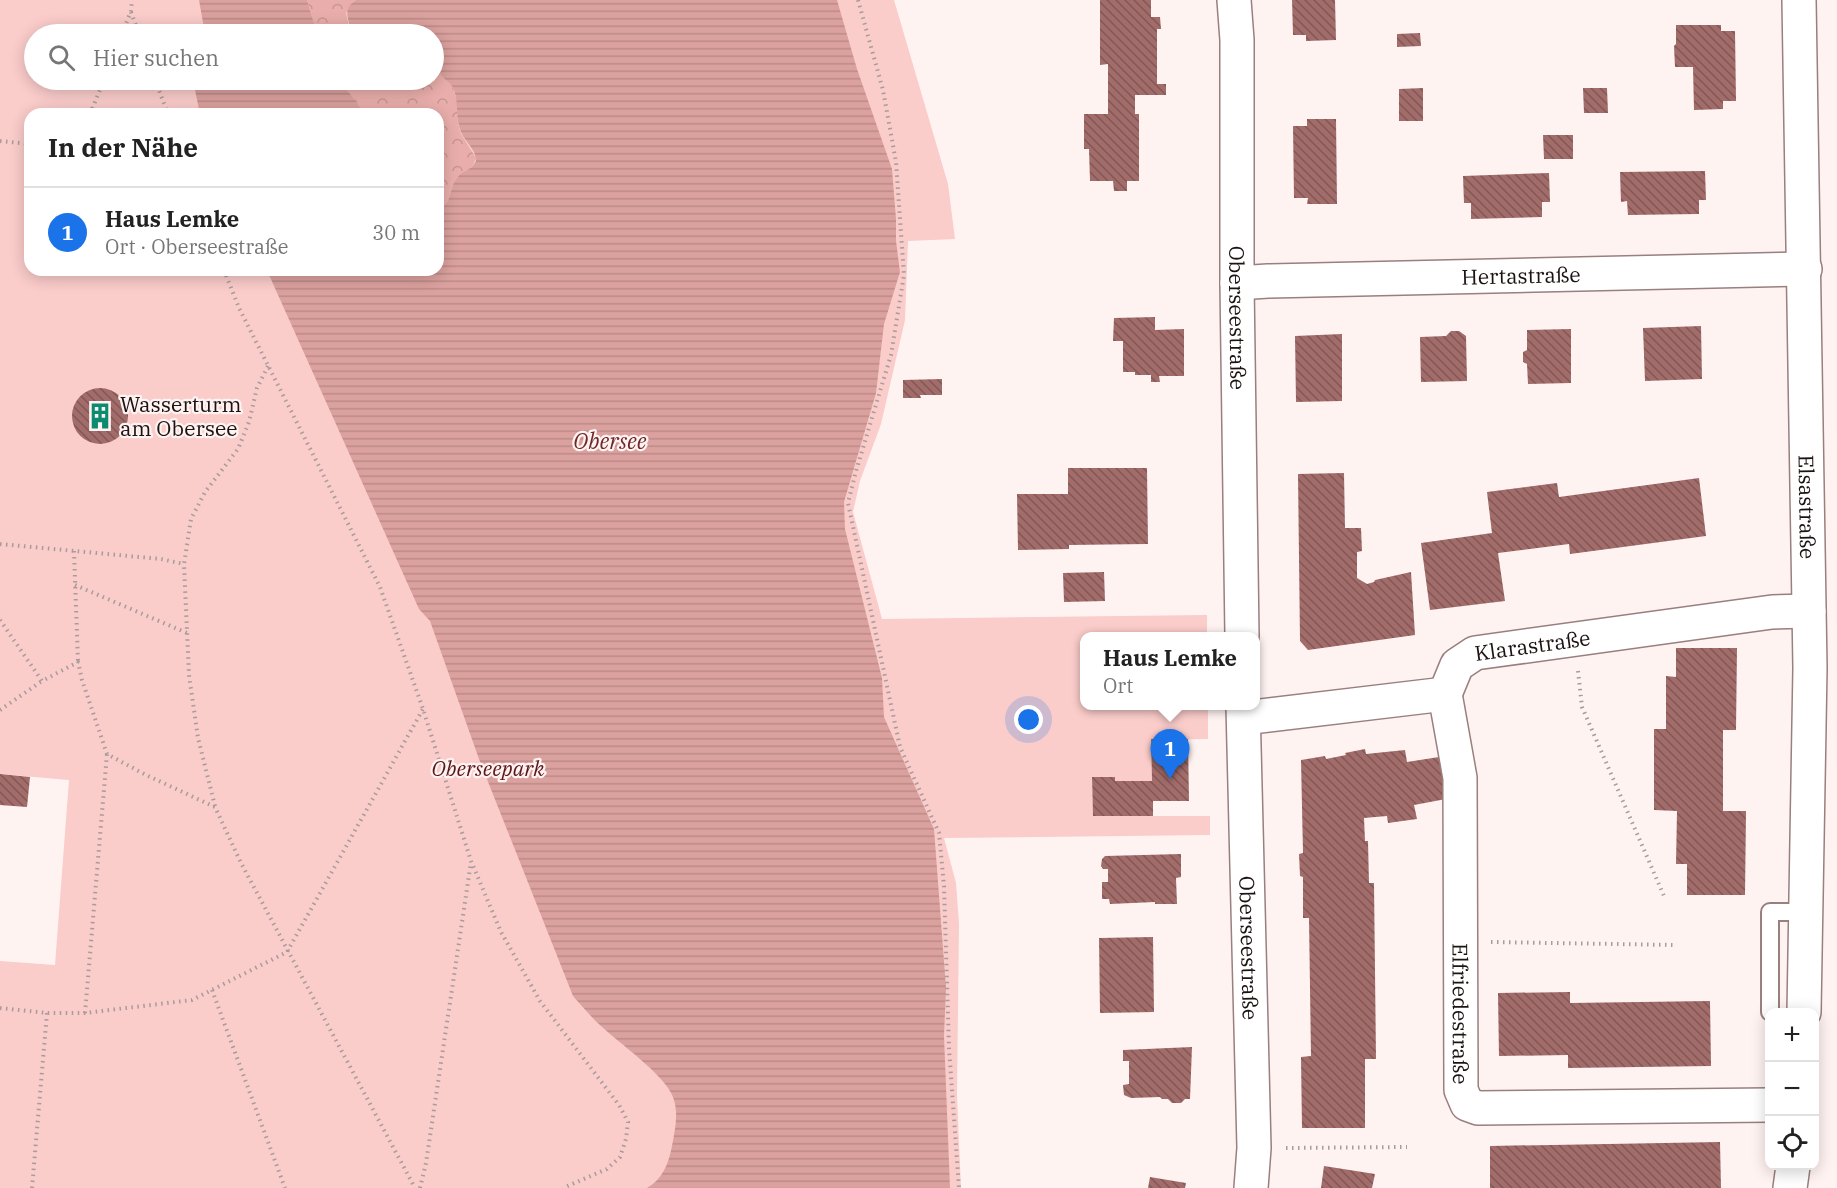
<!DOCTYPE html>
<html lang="de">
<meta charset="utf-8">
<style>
body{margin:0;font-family:"IBM Plex Serif",serif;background:#f6f6f6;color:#222}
.controls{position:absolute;right:18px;bottom:18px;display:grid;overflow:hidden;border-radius:12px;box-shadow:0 3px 15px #0003}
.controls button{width:54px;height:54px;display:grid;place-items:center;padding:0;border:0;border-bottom:2px solid #e0e0e0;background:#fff;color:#222;font:30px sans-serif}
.you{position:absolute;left:1029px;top:720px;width:21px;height:21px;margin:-15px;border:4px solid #fff;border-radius:50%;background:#1a73e8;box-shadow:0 0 0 9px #1a73e833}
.badge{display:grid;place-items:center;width:39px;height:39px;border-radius:50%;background:#1a73e8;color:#fff;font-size:20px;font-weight:700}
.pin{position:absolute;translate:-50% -50px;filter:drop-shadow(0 2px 3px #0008)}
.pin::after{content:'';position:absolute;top:32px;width:21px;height:18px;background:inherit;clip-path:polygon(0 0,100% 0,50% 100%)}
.popup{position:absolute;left:1080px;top:632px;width:180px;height:78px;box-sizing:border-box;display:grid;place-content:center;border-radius:12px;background:#fff;filter:drop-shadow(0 2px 4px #0005);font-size:20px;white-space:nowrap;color:#767676}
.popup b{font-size:22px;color:#222}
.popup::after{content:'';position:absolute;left:50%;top:100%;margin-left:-12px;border:12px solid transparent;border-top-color:#fff}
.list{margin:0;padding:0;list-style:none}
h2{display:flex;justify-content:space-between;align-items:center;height:78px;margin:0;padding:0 24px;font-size:26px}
h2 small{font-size:20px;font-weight:400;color:#767676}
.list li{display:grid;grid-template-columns:39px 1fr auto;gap:18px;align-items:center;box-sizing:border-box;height:90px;padding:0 24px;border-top:2px solid #e0e0e0}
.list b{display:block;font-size:22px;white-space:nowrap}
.list p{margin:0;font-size:20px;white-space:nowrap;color:#767676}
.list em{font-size:20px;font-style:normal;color:#767676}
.icon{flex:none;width:33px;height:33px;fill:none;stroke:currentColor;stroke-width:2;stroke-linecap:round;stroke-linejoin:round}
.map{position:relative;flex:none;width:1837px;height:1188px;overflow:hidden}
.search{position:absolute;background:#fff;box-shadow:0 3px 15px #0003;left:24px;top:24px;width:420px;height:66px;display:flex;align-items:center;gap:15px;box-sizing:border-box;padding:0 21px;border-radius:33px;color:#767676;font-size:22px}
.panel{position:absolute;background:#fff;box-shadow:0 3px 15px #0003;left:24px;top:108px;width:420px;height:168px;border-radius:18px}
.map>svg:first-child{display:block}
.green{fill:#faccca;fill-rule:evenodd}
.forest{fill:url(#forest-crowns)}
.water{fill:url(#water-rules)}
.building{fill:url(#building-back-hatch)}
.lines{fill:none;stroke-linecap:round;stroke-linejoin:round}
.service-casing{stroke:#997f7e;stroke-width:20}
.minor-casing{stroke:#997f7e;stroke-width:36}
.path{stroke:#a79c9b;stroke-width:4;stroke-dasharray:1.5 4.5;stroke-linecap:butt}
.service{stroke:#fff;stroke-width:16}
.minor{stroke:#fff;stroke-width:33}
.labels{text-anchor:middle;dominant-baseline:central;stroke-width:4.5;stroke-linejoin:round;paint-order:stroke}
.street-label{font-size:21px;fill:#1c1212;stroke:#fff3f2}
.poi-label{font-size:21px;fill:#1c1212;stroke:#fff3f2;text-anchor:start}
.park-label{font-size:21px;font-style:italic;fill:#5a161a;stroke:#fff3f2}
.water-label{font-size:22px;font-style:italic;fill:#6e282a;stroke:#fff3f2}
</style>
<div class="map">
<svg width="1837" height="1188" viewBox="0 0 1837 1188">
<defs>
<pattern id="forest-crowns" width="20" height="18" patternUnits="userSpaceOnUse" patternTransform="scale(1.5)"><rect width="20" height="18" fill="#e9aeab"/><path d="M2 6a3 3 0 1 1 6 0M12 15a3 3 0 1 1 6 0" fill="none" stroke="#c79592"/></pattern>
<pattern id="water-rules" width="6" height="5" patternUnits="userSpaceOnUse" patternTransform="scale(1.5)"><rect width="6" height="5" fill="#dba19e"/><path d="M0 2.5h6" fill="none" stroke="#bb8a87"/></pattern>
<pattern id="building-back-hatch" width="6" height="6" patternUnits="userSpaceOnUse" patternTransform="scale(1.5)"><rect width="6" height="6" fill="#a16c6a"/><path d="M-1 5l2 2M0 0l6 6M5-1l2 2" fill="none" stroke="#825756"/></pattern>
</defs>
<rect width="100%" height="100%" fill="#fff3f2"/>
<path class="green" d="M0,0H894L948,184L955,239L908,241L905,320L881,424L860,481L853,512L882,619L1207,615V636H1084V706H1208V739L1151,740L1152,781H1115L1114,777L1092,778L1093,816H1210V835L944,838L956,883L959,924L957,1095L961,1188H0V961L55,965L69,780L0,774ZM34,34H434V80H34ZM30,114H438V270H30Z"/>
<path class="forest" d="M307,0H356L352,3L346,13L350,33L347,34H321L316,30Z
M434,55V63L439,72L453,87L457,102L458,124L461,134L476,158L472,167L460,174L454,182L448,201L438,213V114H362C360,99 347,95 341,81L343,80H434Z"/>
<path class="water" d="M199,0H307L316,30L321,34H205Z
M356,0H837L857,69L892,169L896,219V241L900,272L884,324L876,393L844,502L845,529L882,678L884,717L934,829L946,988L944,1036L950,1188H647C662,1180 669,1163 672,1146C675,1130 679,1113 673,1097C665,1075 619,1043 601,1026C591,1017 582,1006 573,996L479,759L430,621L419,609L287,315L270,277L263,270H438V213L448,201L454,182L460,174L472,167L476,161C476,149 465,142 461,132C455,118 459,104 454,90C451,83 446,81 442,76C432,63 434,49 434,34H347L350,32C350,18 341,10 356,0Z
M199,80H343L341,81C347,94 360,100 362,114H200L195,90Z"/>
<path class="building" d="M1100,0H1151V17H1160L1161,29H1157V84H1166V95H1135V114H1139V181H1127V191H1114L1113,181H1090L1089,149H1084V114H1108V64L1100,65Z
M1292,0H1335L1336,40L1306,41V35H1293Z
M1676,25H1721V31H1735L1736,101H1723V109L1694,110L1693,67H1675L1674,46L1676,44Z
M1420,33L1421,46L1397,47V34Z
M1423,88V121H1399V89Z
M1583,88H1607L1608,113H1584Z
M1307,119H1336L1337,204H1307L1308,198H1294L1293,126H1307Z
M1543,135H1573V159H1544Z
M1705,171L1706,200H1699V214L1628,215L1627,201L1621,202L1620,172Z
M1549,173L1550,202H1542V217L1471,219V203H1464L1463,176Z
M1155,317V330L1184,329V376H1159L1160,382H1151V375H1135V372H1123V341H1113L1114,318Z
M1701,326L1702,379L1645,381L1643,328Z
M1571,329V383L1528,384L1527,364L1523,362V352L1527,350V330Z
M1451,331H1459L1466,336L1467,381L1421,382L1420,337L1446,336Z
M1342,334V401L1296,402L1295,336Z
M942,379V395H920L921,398H903V380Z
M72 416a28 28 0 1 1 56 0a28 28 0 1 1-56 0Z
M1068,468H1147L1148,544L1069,545V549L1018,550L1017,494H1068Z
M1344,473L1345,528H1361L1362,551L1357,552V578L1367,584L1374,582L1375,580L1411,572L1415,635L1308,650L1300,641L1298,474Z
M1699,478L1706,536L1570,554L1569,544L1498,553L1505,601L1430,610L1421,543L1492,533L1487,492L1557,483L1559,497Z
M1104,572L1105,601L1064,602L1063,573Z
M1676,648H1737L1736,730H1723V811H1746L1745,895H1687V864H1676L1677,811L1654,810V729H1666V676L1676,677Z
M1151,739H1188L1189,801H1153V816H1093L1092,777H1115V781H1152Z
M1365,749L1366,754L1405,750L1407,762L1439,757L1446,799L1414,805L1417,819L1388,823L1387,816L1364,818L1365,841H1368L1369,883H1374L1376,1059H1365V1128H1302L1301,1057L1311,1056L1309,918H1303V877L1300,876L1299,854L1303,853L1301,760L1325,756L1326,759L1346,755L1345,753Z
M0,774L30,777L27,807L0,805Z
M1181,854V877L1176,878L1177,904H1155V902L1110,904L1109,899H1102V882H1108V869H1103L1101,866L1102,859L1105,856Z
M1153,937L1154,1012L1100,1013L1099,938Z
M1570,992V1003L1710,1001L1711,1066L1568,1068V1055L1499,1056L1498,993Z
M1192,1047L1190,1099H1185L1181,1103H1172L1168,1099H1162L1160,1097L1131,1098L1124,1095L1123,1085L1129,1084V1061H1123V1050Z
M1720,1142L1721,1188H1490V1146Z
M1324,1166L1375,1174L1372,1188H1321Z
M1150,1177L1186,1183L1185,1188H1148Z"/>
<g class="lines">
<g class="service-casing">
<path id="service" d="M1770,1012V912H1807"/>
</g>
<g class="minor-casing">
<g id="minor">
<path id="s1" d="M1234,0L1237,40V283L1242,636"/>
<path id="s2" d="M1799,0L1810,668L1804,1012"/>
<path id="s3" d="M1237,283L1268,281L1805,269"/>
<path id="s4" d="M1445,694L1460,778L1461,1090L1467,1104L1478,1108L1770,1105"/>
<path id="s5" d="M1445,694L1457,665L1475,653L1772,612L1809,611"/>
<path id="s6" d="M1243,706L1254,1148L1251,1188"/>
<path d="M1244,718L1445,694"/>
<path d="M1790,1188L1793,1166"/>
</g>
</g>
<path class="path" d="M858,0L883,90L896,162L904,275L891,355L856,471L848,503L900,747L939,833L944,886L949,1048L959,1188
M131,12L139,34
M122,34L131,11L132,0
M155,80L168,114
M90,114L104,80
M0,141L30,144
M224,270L239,308L380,587L423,709L471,861L501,932L540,1001L619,1105L628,1122L626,1139L620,1157L607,1169L563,1188
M0,544L161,559L184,564
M74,551L78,662
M75,585L187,633
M0,620L42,681L78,662L82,680L107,754L146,775L215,807L241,863L415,1188
M1578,671L1582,707L1664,896
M0,710L42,681
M215,806L198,738L189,675L184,564L191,519L205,492L238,449L249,422L257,388L268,366
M1491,942L1676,945
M212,990L285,1188
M0,1008L47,1013H85L192,1000L287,952L423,709
M85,1013L107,754
M1286,1148L1407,1147
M32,1188L47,1013
M420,1188L426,1163L471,862"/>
<use href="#service" class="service"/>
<use href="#minor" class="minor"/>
</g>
<defs>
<g id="building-bare" transform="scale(2.07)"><path d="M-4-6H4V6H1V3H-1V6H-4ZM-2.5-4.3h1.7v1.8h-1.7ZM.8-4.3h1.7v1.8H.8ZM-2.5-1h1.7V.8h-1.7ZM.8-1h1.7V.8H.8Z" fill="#0b8b6f" stroke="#fff3f2" stroke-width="2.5" paint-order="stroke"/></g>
</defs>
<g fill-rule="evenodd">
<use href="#building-bare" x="100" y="416"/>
</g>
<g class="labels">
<g class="street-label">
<text stroke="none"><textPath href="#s3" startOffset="284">Hertastraße</textPath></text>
<text stroke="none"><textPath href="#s1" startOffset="318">Oberseestraße</textPath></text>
<text stroke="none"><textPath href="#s2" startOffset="507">Elsastraße</textPath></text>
<text stroke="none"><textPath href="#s5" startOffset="111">Klarastraße</textPath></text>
<text stroke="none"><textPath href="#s6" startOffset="242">Oberseestraße</textPath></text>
<text stroke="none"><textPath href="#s4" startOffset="321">Elfriedestraße</textPath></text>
</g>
<g class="poi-label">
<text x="120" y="404">Wasserturm<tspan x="120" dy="24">am Obersee</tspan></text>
</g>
<g class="park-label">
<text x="488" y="768">Oberseepark</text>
</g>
<g class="water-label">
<text x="610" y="440">Obersee</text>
</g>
</g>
</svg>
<div class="controls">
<button>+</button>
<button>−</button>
<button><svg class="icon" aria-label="locate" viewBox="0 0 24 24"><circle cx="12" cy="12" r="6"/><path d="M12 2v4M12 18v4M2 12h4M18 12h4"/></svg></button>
</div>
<div class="you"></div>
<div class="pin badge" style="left:1170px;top:779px">1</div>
<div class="popup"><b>Haus Lemke</b>Ort</div>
<div class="search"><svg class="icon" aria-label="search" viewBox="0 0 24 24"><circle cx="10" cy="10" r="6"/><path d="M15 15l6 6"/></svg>Hier suchen</div>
<section class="panel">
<h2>In der Nähe<small></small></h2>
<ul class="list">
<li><span class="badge">1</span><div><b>Haus Lemke</b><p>Ort · Oberseestraße</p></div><em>30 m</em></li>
</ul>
</section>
</div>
